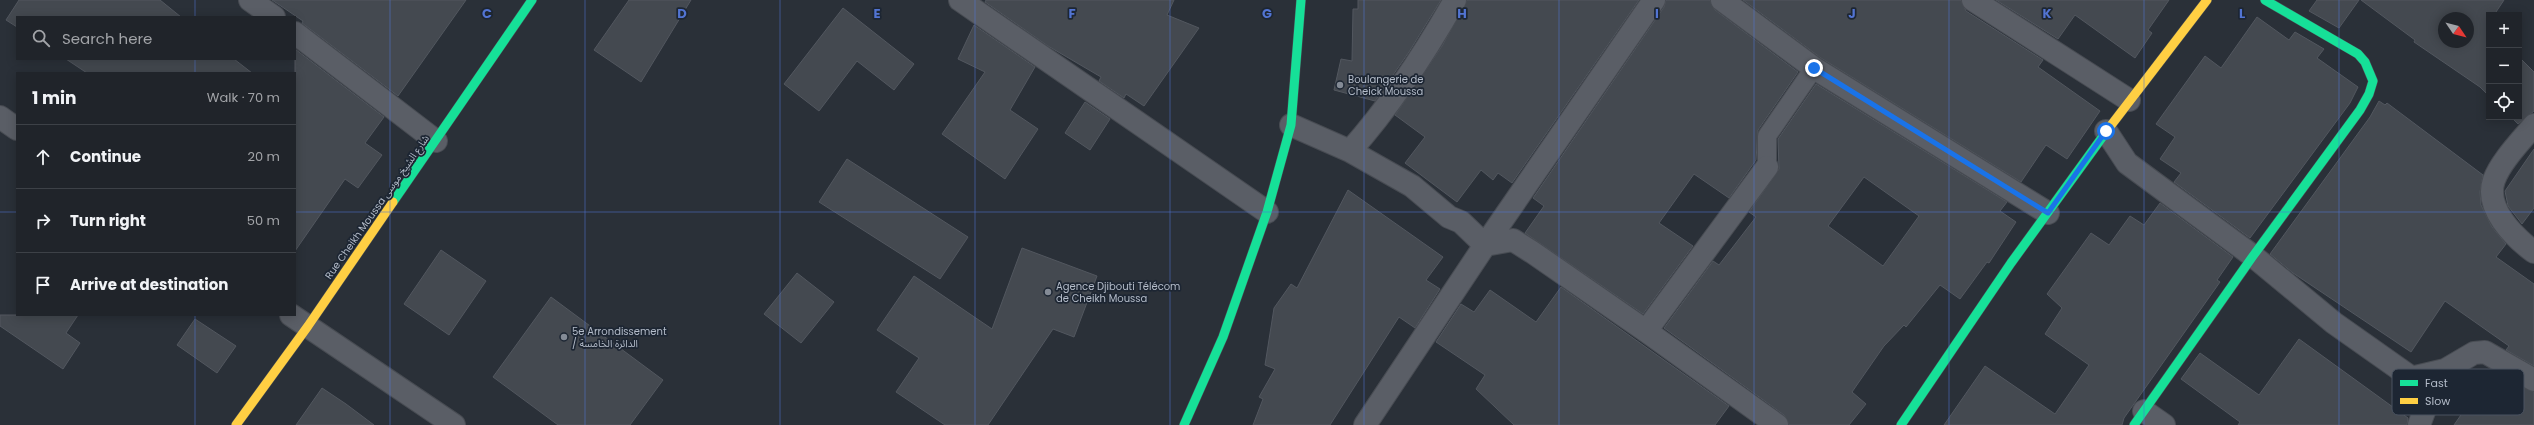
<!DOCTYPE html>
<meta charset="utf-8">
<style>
body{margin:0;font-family:Poppins,"Noto Sans Arabic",sans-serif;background:#282c32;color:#f1f3f6}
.controls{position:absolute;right:12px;top:12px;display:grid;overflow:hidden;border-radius:0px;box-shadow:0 2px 10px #0003}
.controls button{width:36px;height:36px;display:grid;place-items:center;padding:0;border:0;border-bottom:1px solid #3d4147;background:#20242a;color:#f1f3f6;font:20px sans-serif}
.compass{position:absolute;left:2438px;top:12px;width:36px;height:36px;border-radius:50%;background:#20242a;box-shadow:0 2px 10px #0003;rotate:125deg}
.stop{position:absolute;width:12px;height:12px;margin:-9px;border:3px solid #1a73e8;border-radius:50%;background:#fff}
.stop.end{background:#1a73e8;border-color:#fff;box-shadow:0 1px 4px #0008}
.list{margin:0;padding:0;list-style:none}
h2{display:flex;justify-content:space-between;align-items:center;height:52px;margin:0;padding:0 16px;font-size:17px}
h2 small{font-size:13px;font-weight:400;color:#a2a4a8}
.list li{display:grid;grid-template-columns:26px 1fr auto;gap:12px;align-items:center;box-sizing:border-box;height:64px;padding:0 16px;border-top:1px solid #3d4147}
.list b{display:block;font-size:15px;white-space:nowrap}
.list em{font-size:13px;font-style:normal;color:#a2a4a8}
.icon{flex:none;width:22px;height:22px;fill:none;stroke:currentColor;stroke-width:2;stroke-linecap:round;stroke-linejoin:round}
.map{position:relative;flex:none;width:2534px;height:425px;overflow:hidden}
.search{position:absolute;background:#20242a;box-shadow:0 2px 10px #0003;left:16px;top:16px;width:280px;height:44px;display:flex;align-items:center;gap:10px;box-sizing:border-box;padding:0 14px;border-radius:0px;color:#a2a4a8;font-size:15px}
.panel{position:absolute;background:#20242a;box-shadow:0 2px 10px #0003;left:16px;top:72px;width:280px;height:244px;border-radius:0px}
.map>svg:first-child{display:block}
.building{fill:#444950;stroke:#52575f;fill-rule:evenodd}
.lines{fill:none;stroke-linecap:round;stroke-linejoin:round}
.lane-casing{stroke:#484c53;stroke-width:20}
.street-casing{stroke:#484c53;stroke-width:24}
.fast-casing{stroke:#484c53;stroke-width:10}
.slow-casing{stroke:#484c53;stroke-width:10}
.lane{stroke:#5a5e66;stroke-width:18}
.street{stroke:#5a5e66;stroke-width:22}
.fast{stroke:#16e098;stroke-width:9}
.slow{stroke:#ffcf43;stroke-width:9}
.route{stroke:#1a73e8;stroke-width:5}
.grid{fill:none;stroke:#5274d3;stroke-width:1;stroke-opacity:0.55}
.poi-dot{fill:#848b96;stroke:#1d2633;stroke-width:1.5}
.labels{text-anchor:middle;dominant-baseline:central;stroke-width:3.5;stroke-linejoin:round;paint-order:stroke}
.poi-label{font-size:10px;fill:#b4bcc9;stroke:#1d2633;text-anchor:start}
.street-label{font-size:10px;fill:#b4bcc9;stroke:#1d2633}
.key{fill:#1d2633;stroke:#4a5360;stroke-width:1}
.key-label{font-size:11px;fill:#b4bcc9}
.grid-label{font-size:13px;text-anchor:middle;font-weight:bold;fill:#5274d3;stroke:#1d2633;stroke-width:3.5;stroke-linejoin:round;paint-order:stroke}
</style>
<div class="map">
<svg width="2534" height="425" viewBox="0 0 2534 425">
<rect width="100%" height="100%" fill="#2a3038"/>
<path class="building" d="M19,0H160L181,17H17V27L6,20Z
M272,0H466L398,96L302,23L303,21Z
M629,0H691L641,82L594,50Z
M986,0H1174L1167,15L1199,28L1144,106L1126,94L1124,98L1099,81L1101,77L1048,46L985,2Z
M1358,0H1441L1409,52L1375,101L1334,90L1341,59L1352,61L1353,9H1358Z
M1467,0H1639L1512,183L1498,173L1493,180L1481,170L1457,202L1405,163L1425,137L1395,115L1442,46Z
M1666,0H1710L1715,10L1798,72L1758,130L1756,160L1729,198L1694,174L1659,223L1693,246L1643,314L1525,233L1544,206L1533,198L1664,7Z
M1743,0H1961L1966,11L2043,60L2038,67L2100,111L2067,159L2046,145L2021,182L1821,58Z
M1996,0H2169L2148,30L2152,33L2135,58L2075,15L2058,39Z
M2317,0H2359L2339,28L2309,11Z
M2361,0H2504L2494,15H2489L2487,26L2489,28V96L2480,87L2414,42L2415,40ZM2444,18H2468V42H2444Z
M843,8L914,64L894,90L857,61L819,111L784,84Z
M2257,17L2289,40L2295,32L2324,49L2317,58L2358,87L2350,103L2250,238L2174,182L2181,173L2160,159L2175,137L2156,124L2205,56L2221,68Z
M974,25L1035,67L1010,110L1038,129L1005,179L942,134L985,72L958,59Z
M295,49L384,117L365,143L382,155L358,188L345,179L295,251Z
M2519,57L2534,72V111L2518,124L2511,117H2519Z
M66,59H234L252,73H87Z
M1816,84L2007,202L2000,211L2016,222L1989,263L1987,262L1960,299L1940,285L1906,327L1904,325L1884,346L1852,392L1866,404L1849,425H1789L1784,415L1664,328L1713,261L1719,265L1756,217L1749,212L1779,169L1778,139ZM1864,177L1919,216L1883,266L1828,226Z
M2379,101L2385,105L2387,103L2483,175L2480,192L2481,205L2492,227L2506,244L2496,257L2534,284V366L2506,350L2509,346L2445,301L2411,352L2293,273L2270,254L2370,117Z
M1085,102L1110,119L1090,150L1065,133Z
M2534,149V208L2522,224L2508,206L2505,191Z
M847,159L968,237L940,279L819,202Z
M1348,190L1443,257L1426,280L1440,289L1415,328L1399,317L1330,425H1253L1263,399L1259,397L1275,369L1265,365L1274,308L1291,284L1297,288Z
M2160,203L2233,257L2217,280L2220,282L2124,418L2122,425H1944L1985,366L2055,414L2089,365L2045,334L2062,308L2047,294L2091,233L2109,245L2130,216L2144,225Z
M1022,248L1097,276L1074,337L1053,329L988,425H945L896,392L919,358L877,330L914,276L992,329Z
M441,250L486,281L449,335L404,304Z
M797,273L834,302L801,343L764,314Z
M1561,287L1729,406L1715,425H1514L1476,389L1485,375L1436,342L1461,304L1474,312L1490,290L1536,322Z
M551,297L663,380L630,425H558L493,377Z
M0,315H78L66,333L80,343L63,369L0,326Z
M195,319L236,346L217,373L177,345Z
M2299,339L2408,418L2407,425H2238L2240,422L2181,379L2200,353L2259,395Z
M2492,370L2534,392V425H2454Z
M322,388L346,404L374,425H296Z"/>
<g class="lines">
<g class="lane-casing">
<path id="lane" d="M1767,167V136L1814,68"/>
</g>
<g class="street-casing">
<path id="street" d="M250,0L274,17
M960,0L1267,212
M1722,0L1814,68L2048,213
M1973,0L2129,100
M295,33L436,141
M0,117L17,129
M1291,125L1350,151C1391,105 1425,53 1455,0
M2534,125C2521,141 2501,161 2494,180C2484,208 2514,237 2534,252
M2106,131L2127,163L2253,256L2334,323L2429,390L2430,396L2419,425
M1350,151L1412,186L1449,217L1461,222L1485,245L1513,240L1532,252L1646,331L1777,425
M291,315L454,425
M1646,331L1767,167
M2411,378L2445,370L2474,353L2485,352L2534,380
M2144,411L2164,425
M1365,425L1485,245L1654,0"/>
</g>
<g class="fast-casing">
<path id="fast" d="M393,202L532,0
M1184,425L1223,337L1267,212L1291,125L1301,0
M1901,425L2011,263L2109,128
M2134,425L2253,256L2360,110L2369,94L2373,81L2365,62L2358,54L2265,0"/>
</g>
<g class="slow-casing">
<path id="slow" d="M2109,128L2207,0
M236,425L308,326L393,202"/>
</g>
<use href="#lane" class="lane"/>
<use href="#street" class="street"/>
<use href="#fast" class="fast"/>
<use href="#slow" class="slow"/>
</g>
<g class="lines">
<path class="route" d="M1814,68L2048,213L2106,131"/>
</g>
<path class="grid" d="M195,0V17M390,0V425M585,0V425M780,0V425M975,0V425M1170,0V425M1364,0V425M1559,0V425M1754,0V425M1949,0V425M2144,0V425M2339,0V425M195,59V73M0,212H17M295,212H2534M195,315V425"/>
<g class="poi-dot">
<circle cx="1340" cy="85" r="4"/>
<circle cx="1048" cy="292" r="4"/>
<circle cx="564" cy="337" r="4"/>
</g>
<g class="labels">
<g class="poi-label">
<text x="1348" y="79">Boulangerie de<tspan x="1348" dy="12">Cheick Moussa</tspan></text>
<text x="1056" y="286">Agence Djibouti Télécom<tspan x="1056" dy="12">de Cheikh Moussa</tspan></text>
<text x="572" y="331">5e Arrondissement<tspan x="572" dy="12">/ الدائرة الخامسة</tspan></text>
</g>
<g class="street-label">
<text transform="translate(377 207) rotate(-55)">Rue Cheikh Moussa شارع الشيخ موسى</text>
</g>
</g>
<rect x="2392" y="369" width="132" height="46" rx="6" class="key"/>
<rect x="2400" y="380" width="18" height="6" fill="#16e098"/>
<rect x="2400" y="398" width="18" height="6" fill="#ffcf43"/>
<g class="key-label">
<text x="2425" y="387">Fast</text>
<text x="2425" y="405">Slow</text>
</g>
<g class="grid-label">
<text x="487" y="18">C</text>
<text x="682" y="18">D</text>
<text x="877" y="18">E</text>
<text x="1072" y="18">F</text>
<text x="1267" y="18">G</text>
<text x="1462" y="18">H</text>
<text x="1657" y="18">I</text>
<text x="1852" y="18">J</text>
<text x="2047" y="18">K</text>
<text x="2242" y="18">L</text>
</g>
</svg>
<div class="controls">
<button>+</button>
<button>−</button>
<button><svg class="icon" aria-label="locate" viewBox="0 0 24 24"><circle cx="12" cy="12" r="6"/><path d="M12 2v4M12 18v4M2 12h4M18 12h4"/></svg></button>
</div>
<svg class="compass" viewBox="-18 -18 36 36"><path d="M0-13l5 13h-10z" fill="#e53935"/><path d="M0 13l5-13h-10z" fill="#a2a4a8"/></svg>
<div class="stop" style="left:2106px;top:131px"></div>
<div class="stop end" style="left:1814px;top:68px"></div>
<div class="search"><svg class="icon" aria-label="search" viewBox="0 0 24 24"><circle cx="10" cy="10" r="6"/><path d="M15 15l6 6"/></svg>Search here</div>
<section class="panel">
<h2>1 min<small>Walk · 70 m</small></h2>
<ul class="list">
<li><svg class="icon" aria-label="ahead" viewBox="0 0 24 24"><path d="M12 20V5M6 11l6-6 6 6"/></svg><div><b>Continue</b></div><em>20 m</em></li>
<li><svg class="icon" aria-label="right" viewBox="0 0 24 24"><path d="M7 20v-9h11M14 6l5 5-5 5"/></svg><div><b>Turn right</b></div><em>50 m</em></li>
<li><svg class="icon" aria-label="arrive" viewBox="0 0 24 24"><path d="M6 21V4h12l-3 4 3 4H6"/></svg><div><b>Arrive at destination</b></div></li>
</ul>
</section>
</div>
